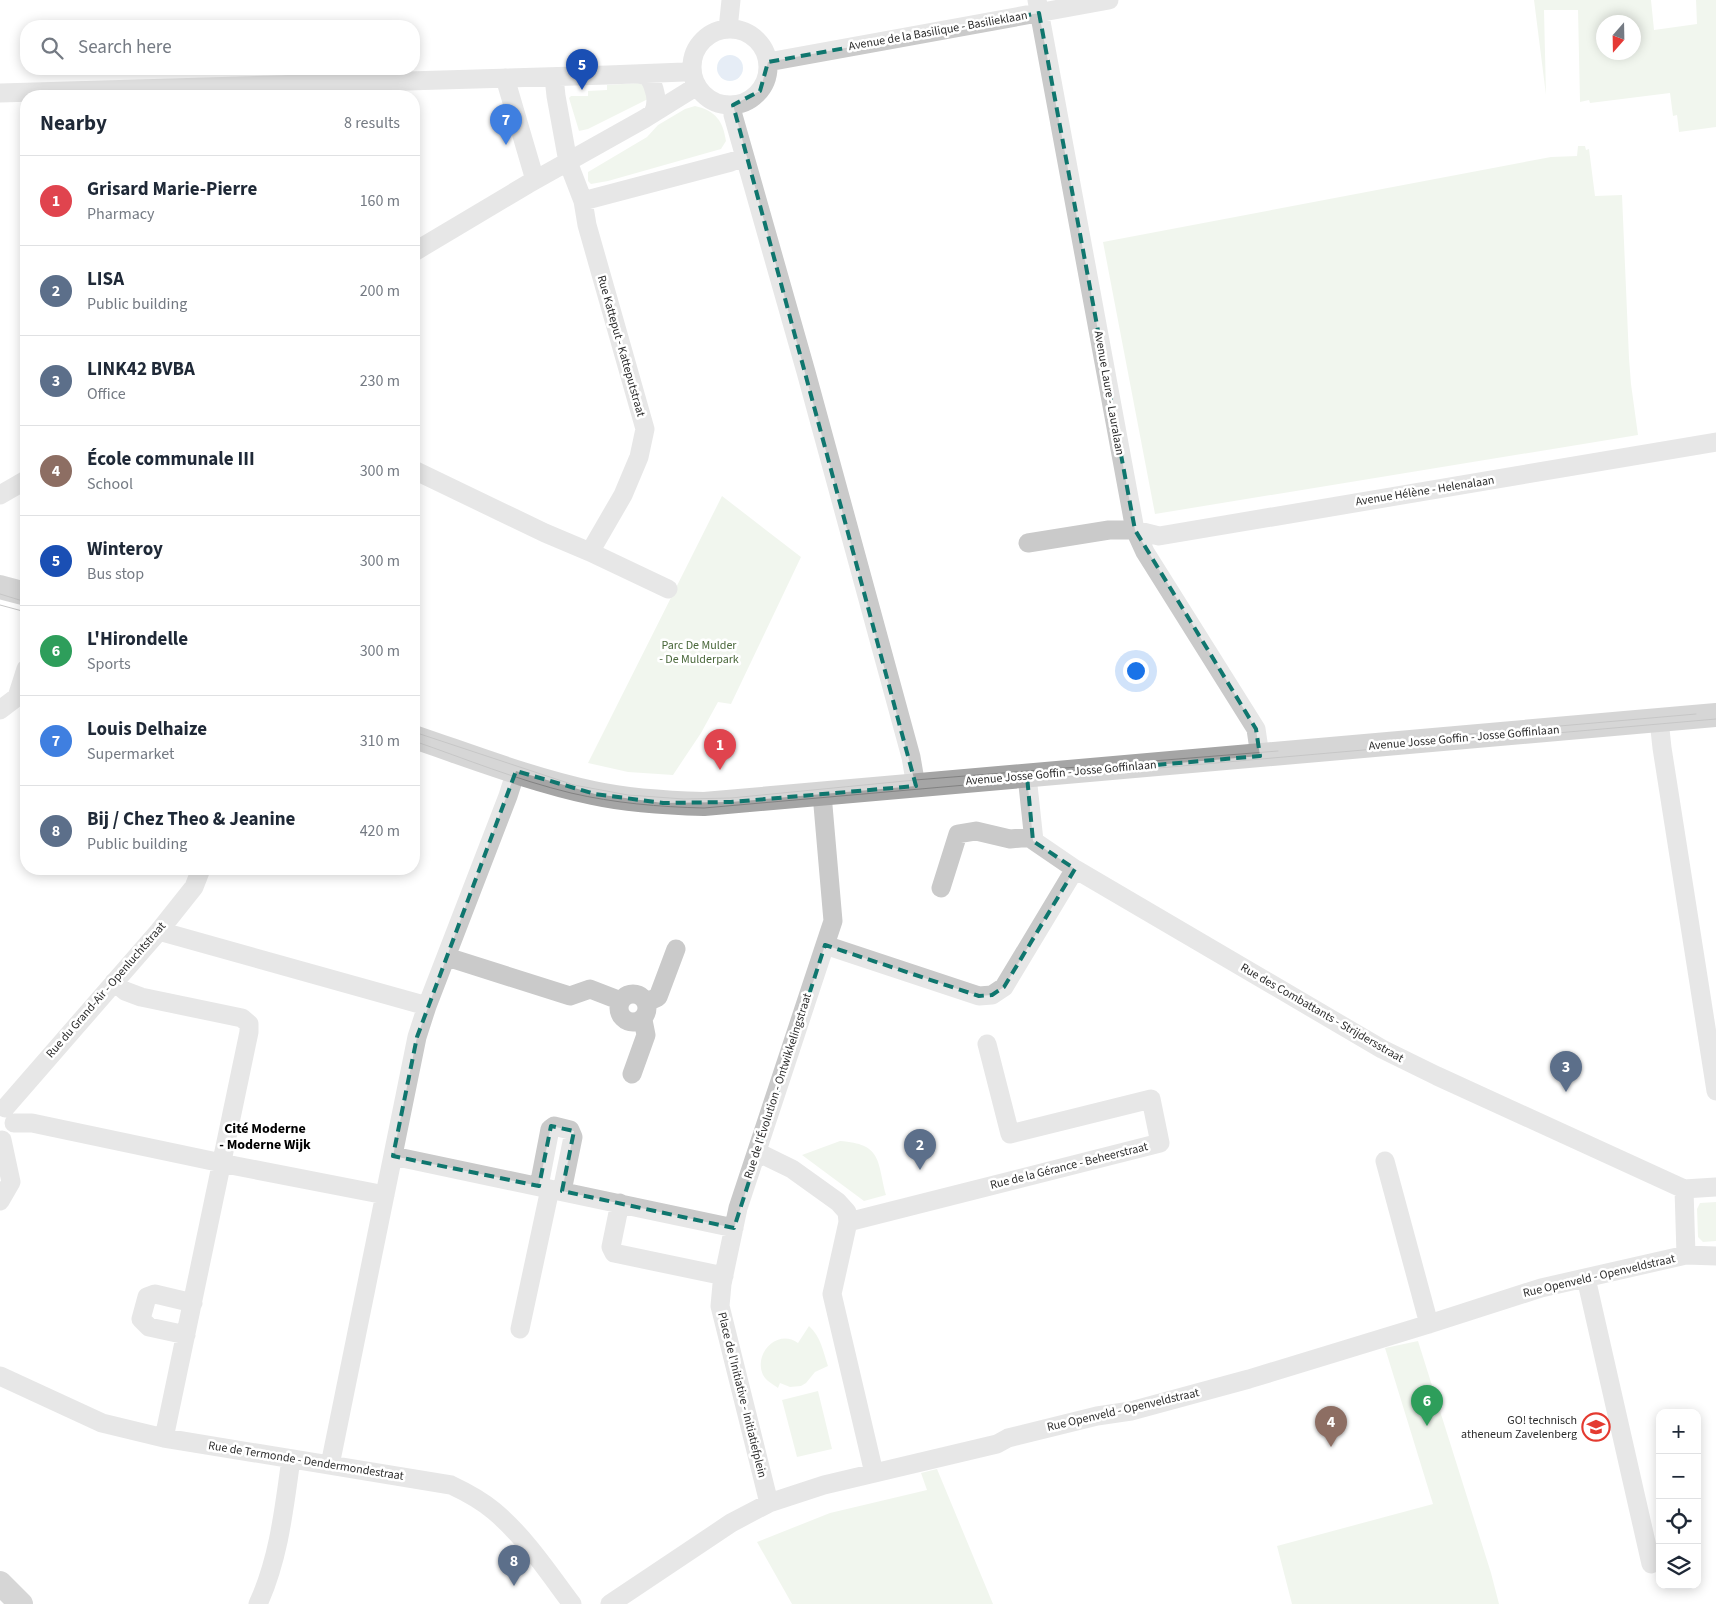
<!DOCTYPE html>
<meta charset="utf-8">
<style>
body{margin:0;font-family:"Source Sans 3",sans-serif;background:#f2f2f3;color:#1f2937}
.controls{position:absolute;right:15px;bottom:15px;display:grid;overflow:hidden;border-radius:10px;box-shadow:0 2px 12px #0003}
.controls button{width:45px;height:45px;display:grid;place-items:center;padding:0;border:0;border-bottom:1px solid #e0e1e3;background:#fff;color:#1f2937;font:25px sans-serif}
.compass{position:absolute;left:1596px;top:15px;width:45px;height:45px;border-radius:50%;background:#fff;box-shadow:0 2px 12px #0003;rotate:200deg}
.you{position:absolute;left:1135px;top:670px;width:18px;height:18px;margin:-12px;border:4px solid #fff;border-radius:50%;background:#1a73e8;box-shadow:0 0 0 8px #1a73e833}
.badge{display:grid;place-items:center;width:32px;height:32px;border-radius:50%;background:#2563eb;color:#fff;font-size:16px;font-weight:700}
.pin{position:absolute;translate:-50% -41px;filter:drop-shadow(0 1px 2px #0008)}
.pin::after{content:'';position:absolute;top:26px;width:18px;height:15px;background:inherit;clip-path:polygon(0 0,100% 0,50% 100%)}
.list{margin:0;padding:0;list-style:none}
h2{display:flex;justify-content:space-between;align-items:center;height:65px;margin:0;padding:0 20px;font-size:21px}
h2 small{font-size:16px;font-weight:400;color:#747a83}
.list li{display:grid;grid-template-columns:32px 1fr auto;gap:15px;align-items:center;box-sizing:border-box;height:90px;padding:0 20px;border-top:1px solid #e0e1e3}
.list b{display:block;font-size:19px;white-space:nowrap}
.list p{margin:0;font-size:16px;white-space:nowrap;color:#747a83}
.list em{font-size:16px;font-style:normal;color:#747a83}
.icon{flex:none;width:28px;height:28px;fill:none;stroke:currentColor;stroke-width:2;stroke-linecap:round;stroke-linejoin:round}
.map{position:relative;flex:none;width:1716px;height:1604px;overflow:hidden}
.search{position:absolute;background:#fff;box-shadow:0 2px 12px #0003;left:20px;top:20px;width:400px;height:55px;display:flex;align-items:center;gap:12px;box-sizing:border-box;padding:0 18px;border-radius:20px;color:#747a83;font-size:19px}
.panel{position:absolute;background:#fff;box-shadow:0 2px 12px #0003;left:20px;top:90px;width:400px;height:785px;border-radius:20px}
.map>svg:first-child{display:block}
.green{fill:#e1ebda;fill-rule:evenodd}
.water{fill:#c7d8eb}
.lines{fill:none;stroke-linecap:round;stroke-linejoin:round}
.minor{stroke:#cacaca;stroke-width:19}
.major{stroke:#a5a5a5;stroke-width:24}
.tram{stroke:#828282;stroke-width:1}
.marked{fill:none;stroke:#0f766e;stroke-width:4;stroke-dasharray:10 6;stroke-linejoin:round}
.labels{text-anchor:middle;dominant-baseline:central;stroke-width:5;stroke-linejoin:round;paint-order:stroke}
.street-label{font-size:12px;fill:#2d2d2d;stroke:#fff}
.park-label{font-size:12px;fill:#4a683b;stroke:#fff}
.poi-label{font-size:12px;fill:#2d2d2d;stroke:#fff;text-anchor:end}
.neighbourhood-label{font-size:14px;font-weight:bold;fill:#000;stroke:#fff}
</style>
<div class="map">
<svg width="1716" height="1604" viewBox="0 0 1716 1604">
<rect width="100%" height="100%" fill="#fff"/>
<path class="green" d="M1534,0H1651L1654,30L1697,24L1696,0H1716V127L1679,132L1677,115L1673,116L1670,93L1590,103L1589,100L1580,102L1578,10H1544L1546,95ZM1604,22H1634V52H1604Z
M638,83L644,85L650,98L588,129L579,131L569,98L571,96H588V91L607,90V85Z
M695,106C716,111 723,121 726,141L721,149L608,181L591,184L588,181V172L647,137L658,125L685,109Z
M1578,146H1585L1586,150L1589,149L1595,196L1622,195L1629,358L1631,384L1638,435L1155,514L1103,242L1551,157L1577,156Z
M722,496L801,557L731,704L718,702L701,733L673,775L628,772L588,763Z
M840,1141C882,1144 877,1160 886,1195L864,1201L802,1155Z
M1716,1202V1241L1703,1242L1698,1237L1697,1209L1700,1203Z
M809,1326C821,1337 823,1351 828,1366L815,1372L806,1383L801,1386L790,1387L780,1383L778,1388C773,1384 766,1381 763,1375C753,1353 778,1328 798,1343Z
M1418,1341L1491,1573L1499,1604H1292L1277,1546L1433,1504L1385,1348Z
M818,1391L832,1449L797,1457L782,1400Z
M937,1469L993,1604H792L757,1542L830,1513L927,1490L921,1473Z"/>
<path class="water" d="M717 68a13 13 0 1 1 26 0a13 13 0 1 1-26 0Z"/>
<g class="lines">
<path class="minor" d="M1037,0L1135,530L1145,552L1256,729L1260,756
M728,29L731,0
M692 67a38 38 0 1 1 76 0a38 38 0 1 1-76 0Z
M768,62L1109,0
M638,74L648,76C655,87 659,102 653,113
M505,78L535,180
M0,93L608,75L684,72L692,70
M733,105V115L806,372L911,757L916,786
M583,201L731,162L744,157
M414,252L528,184L644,119L697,86
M414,470L545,533L590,552L623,495L639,457L645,429L587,225L583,201L568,162L556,96L554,77
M0,495L26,480
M1028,543L1109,530H1135L1159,536L1716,442
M590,552L668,589
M0,710L17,697L26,669
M1659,720L1662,748L1716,1091
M1027,776L1034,841L1075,869L1382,1049L1437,1076L1684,1189
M822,794L833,921L825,945L979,996L992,995L1004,987L1075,869
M941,888L958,834L976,831L1010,839L1033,837
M159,931L427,1006
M447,957L570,996L590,989L621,1001
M114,982L125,991L141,997L242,1018L249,1024V1032L164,1438
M619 1008a14 14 0 1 1 28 0a14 14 0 1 1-28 0Z
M647,1002L658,997L676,949
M632,1074L646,1035L643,1020
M5,1108L159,931L194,887L201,869
M14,1123H32L236,1166L385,1195
M757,1152L792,1169L838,1202L847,1212L848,1222L832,1294L874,1473
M393,1156L734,1228
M1385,1161L1429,1324
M539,1186L550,1129L554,1126L570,1130L573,1137L562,1191
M0,1201L11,1182L2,1140
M620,1203L611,1247L614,1253L724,1276
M848,1222L1160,1143L1151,1099L1010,1134L987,1044
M1686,1255L1684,1189L1716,1187
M1586,1278L1651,1564
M520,1329L550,1189
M186,1335L149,1327L141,1319L147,1297L155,1294L193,1303
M0,1376L102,1423L164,1438L451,1485C466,1492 482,1501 494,1511C525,1537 548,1572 572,1604
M330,1465L417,1037L427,1006L508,796L516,771
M769,1503L720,1306L722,1284L738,1208L825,945
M258,1604C279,1558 284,1509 291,1459
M610,1604L731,1523L769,1503L824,1485L997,1444L1008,1438L1097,1416L1131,1411L1249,1379L1429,1324L1541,1288L1686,1255L1716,1256"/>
<path class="major" d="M0,587L26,594
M414,737C473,757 532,780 593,793C630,801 667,803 704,804L1716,715
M0,1583L21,1604"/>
<path class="tram" d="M0,594L26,602
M0,605L26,612
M414,732L574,785L628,795L684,799L731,798L915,780L1278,751
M1469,734L1696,714
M414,741C466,759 517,780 571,793C614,803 659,807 704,808L1716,719"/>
</g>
<path d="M0 0H1716V1604H0ZM1039,13L1135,530L1256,729L1260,756L1027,776L1033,841L1075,869L1004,987L992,995L979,996L825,945L734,1228L562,1191L574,1131L551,1126L539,1186L393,1156L417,1037L516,771L595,794L663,803L731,802L916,786L733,105L760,91L768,62Z" fill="#fff" fill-opacity=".55" fill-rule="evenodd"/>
<path class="marked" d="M1039,13L1135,530L1256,729L1260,756L1027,776L1033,841L1075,869L1004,987L992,995L979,996L825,945L734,1228L562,1191L574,1131L551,1126L539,1186L393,1156L417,1037L516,771L595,794L663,803L731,802L916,786L733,105L760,91L768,62Z"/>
<defs>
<g id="school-ring" transform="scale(1.4375)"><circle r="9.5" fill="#fff" stroke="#e43a30" stroke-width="1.5"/><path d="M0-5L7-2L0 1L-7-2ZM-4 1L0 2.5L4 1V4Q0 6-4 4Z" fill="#e43a30"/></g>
</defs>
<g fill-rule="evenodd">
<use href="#school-ring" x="1596" y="1427"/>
</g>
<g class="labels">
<g class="street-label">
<text transform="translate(938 31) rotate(-10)">Avenue de la Basilique - Basilieklaan</text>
<text transform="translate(621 346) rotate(74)">Rue Katteput - Katteputstraat</text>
<text transform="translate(1109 393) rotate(80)">Avenue Laure - Lauralaan</text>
<text transform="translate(1425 491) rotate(-9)">Avenue Hélène - Helenalaan</text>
<text transform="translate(1464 738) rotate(-5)">Avenue Josse Goffin - Josse Goffinlaan</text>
<text transform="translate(1061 773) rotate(-5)">Avenue Josse Goffin - Josse Goffinlaan</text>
<text transform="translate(106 990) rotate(-49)">Rue du Grand-Air - Openluchtstraat</text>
<text transform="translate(1322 1013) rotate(30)">Rue des Combattants - Strijdersstraat</text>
<text transform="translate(778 1086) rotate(-72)">Rue de l'Évolution - Ontwikkelingstraat</text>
<text transform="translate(1069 1166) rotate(-14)">Rue de la Gérance - Beheerstraat</text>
<text transform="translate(1599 1276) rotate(-13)">Rue Openveld - Openveldstraat</text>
<text transform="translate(742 1395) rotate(76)">Place de l'Initiative - Initiatiefplein</text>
<text transform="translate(1123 1410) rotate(-13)">Rue Openveld - Openveldstraat</text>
<text transform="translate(306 1461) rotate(9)">Rue de Termonde - Dendermondestraat</text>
</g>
<g class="park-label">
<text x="699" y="645">Parc De Mulder<tspan x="699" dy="14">- De Mulderpark</tspan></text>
</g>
<g class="poi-label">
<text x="1577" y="1420">GO! technisch<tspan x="1577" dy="14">atheneum Zavelenberg</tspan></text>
</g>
<g class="neighbourhood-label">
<text x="265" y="1129">Cité Moderne<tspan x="265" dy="16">- Moderne Wijk</tspan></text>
</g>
</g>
</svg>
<div class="controls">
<button>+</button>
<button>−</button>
<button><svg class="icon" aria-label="locate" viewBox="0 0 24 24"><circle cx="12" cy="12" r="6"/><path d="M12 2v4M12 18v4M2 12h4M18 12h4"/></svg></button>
<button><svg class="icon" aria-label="layers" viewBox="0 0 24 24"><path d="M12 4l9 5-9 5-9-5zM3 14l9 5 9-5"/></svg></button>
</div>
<svg class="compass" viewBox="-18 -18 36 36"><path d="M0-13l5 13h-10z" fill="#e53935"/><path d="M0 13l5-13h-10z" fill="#747a83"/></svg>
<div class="you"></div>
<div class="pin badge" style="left:720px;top:770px;background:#e0444e">1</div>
<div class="pin badge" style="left:920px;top:1170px;background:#5c6f8a">2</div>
<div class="pin badge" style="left:1566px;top:1092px;background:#5c6f8a">3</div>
<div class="pin badge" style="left:1331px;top:1447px;background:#8d6e63">4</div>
<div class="pin badge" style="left:582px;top:90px;background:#1a4fb4">5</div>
<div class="pin badge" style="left:1427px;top:1426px;background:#2e9e5b">6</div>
<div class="pin badge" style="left:506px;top:145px;background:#3f7fe0">7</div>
<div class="pin badge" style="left:514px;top:1586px;background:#5c6f8a">8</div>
<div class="search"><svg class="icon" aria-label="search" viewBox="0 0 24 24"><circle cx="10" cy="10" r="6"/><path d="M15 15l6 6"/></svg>Search here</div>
<section class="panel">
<h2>Nearby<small>8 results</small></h2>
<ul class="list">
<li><span class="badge" style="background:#e0444e">1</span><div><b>Grisard Marie-Pierre</b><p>Pharmacy</p></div><em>160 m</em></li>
<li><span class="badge" style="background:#5c6f8a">2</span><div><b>LISA</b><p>Public building</p></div><em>200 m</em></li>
<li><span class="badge" style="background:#5c6f8a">3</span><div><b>LINK42 BVBA</b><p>Office</p></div><em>230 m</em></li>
<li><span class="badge" style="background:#8d6e63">4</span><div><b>École communale III</b><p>School</p></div><em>300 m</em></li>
<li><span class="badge" style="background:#1a4fb4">5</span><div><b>Winteroy</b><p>Bus stop</p></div><em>300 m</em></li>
<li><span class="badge" style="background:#2e9e5b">6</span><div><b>L'Hirondelle</b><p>Sports</p></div><em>300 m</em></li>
<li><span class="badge" style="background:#3f7fe0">7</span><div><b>Louis Delhaize</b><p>Supermarket</p></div><em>310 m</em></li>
<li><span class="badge" style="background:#5c6f8a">8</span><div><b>Bij / Chez Theo &amp; Jeanine</b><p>Public building</p></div><em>420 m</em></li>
</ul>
</section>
</div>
